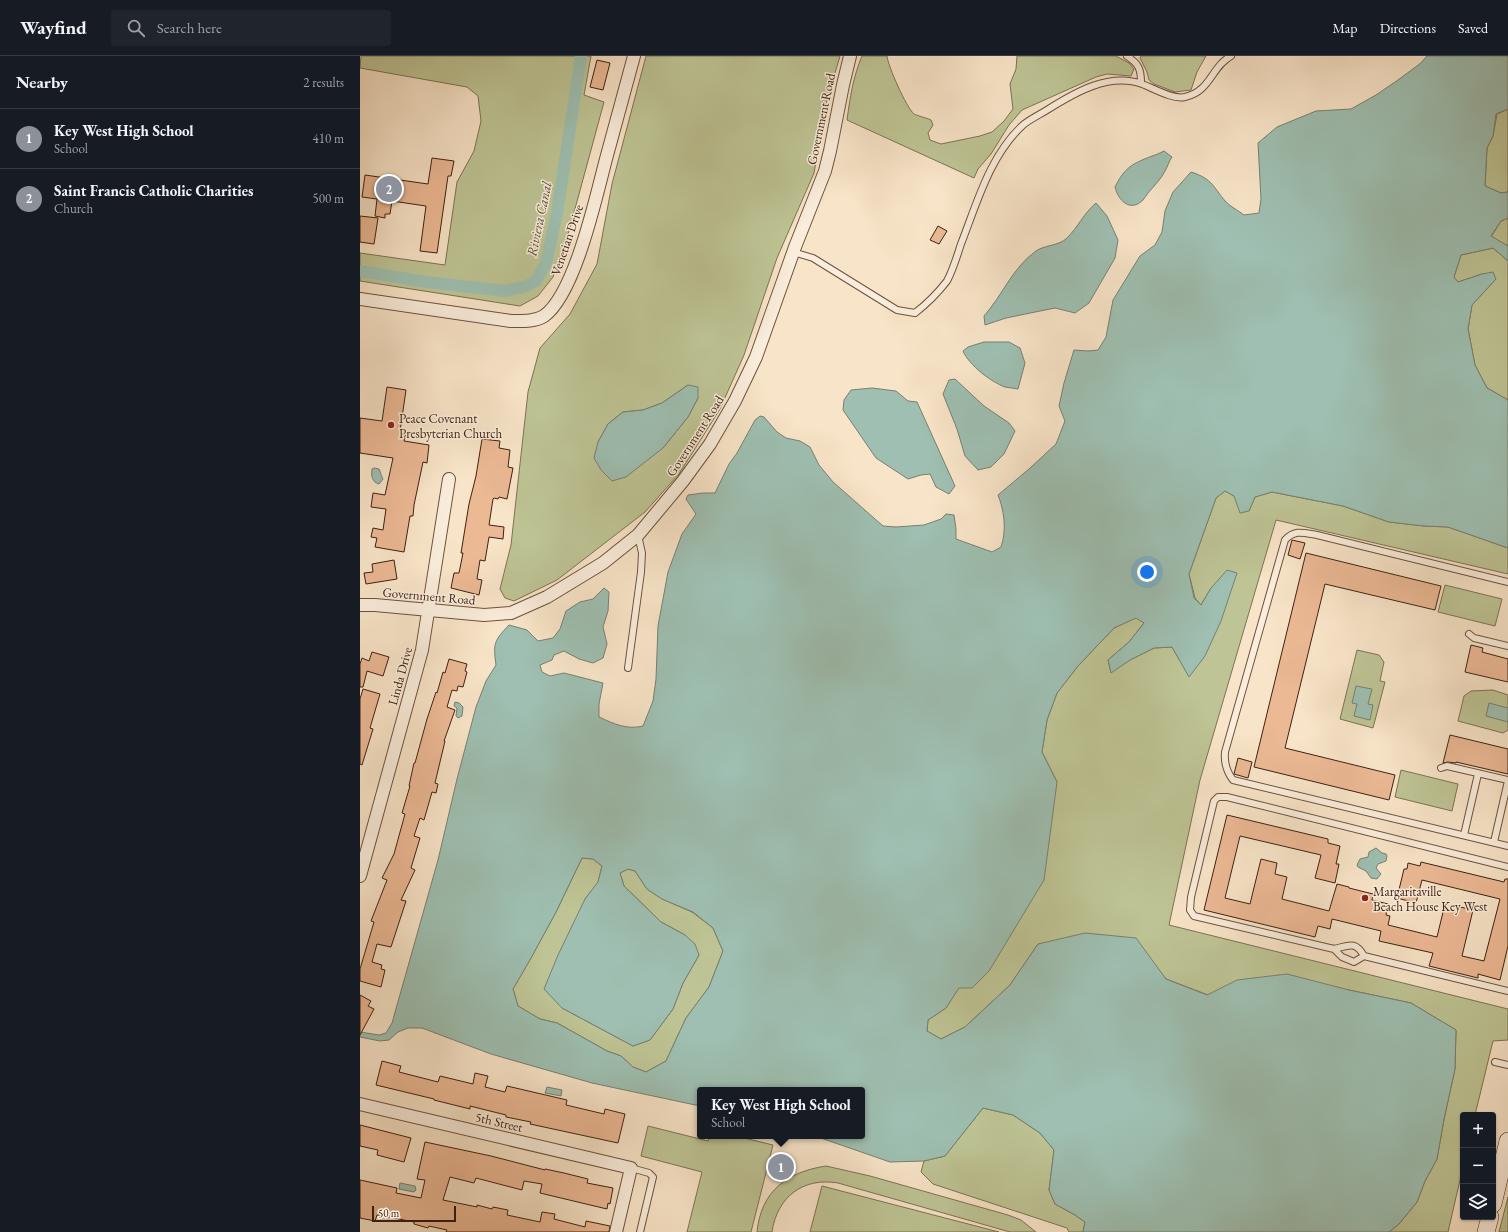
<!DOCTYPE html>
<meta charset="utf-8">
<style>
body{margin:0;font-family:"EB Garamond",serif;background:#20242c;color:#f1f3f6}
.controls{position:absolute;right:12px;bottom:12px;display:grid;overflow:hidden;border-radius:4px;box-shadow:0 1px 3px #0004}
.controls button{width:36px;height:36px;display:grid;place-items:center;padding:0;border:0;border-bottom:1px solid #363941;background:#171b24;color:#f1f3f6;font:20px sans-serif}
.scale{position:absolute;left:12px;bottom:10px;width:84px;box-sizing:border-box;padding-left:4px;border:2px solid #3e2111;border-top:0;font-size:11px;line-height:14px;white-space:nowrap;color:#3e2111;-webkit-text-stroke:3px #faeddb;paint-order:stroke}
.you{position:absolute;left:787px;top:516px;width:14px;height:14px;margin:-10px;border:3px solid #fff;border-radius:50%;background:#1a73e8;box-shadow:0 0 0 6px #1a73e833}
.badge{display:grid;place-items:center;width:26px;height:26px;border-radius:50%;background:#8c9099;color:#fff;font-size:13px;font-weight:700}
.pin{position:absolute;translate:-50% -50%;border:2px solid #fff;box-shadow:0 1px 4px #0006}
.popup{position:absolute;left:337px;top:1031px;width:168px;height:52px;box-sizing:border-box;display:grid;place-content:center;border-radius:4px;background:#171b24;filter:drop-shadow(0 1px 3px #0005);font-size:13px;white-space:nowrap;color:#9ea1a6}
.popup b{font-size:15px;color:#f1f3f6}
.popup::after{content:'';position:absolute;left:50%;top:100%;margin-left:-8px;border:8px solid transparent;border-top-color:#171b24}
.list{margin:0;padding:0;list-style:none}
h2{display:flex;justify-content:space-between;align-items:center;height:52px;margin:0;padding:0 16px;font-size:17px}
h2 small{font-size:13px;font-weight:400;color:#9ea1a6}
.list li{display:grid;grid-template-columns:26px 1fr auto;gap:12px;align-items:center;box-sizing:border-box;height:60px;padding:0 16px;border-top:1px solid #363941}
.list b{display:block;font-size:15px;white-space:nowrap}
.list p{margin:0;font-size:13px;white-space:nowrap;color:#9ea1a6}
.list em{font-size:13px;font-style:normal;color:#9ea1a6}
.icon{flex:none;width:22px;height:22px;fill:none;stroke:currentColor;stroke-width:2;stroke-linecap:round;stroke-linejoin:round}
.map{position:relative;flex:none;width:1148px;height:1176px;overflow:hidden}
header{display:flex;align-items:center;gap:24px;box-sizing:border-box;height:56px;padding:0 20px;background:#171b24;border-bottom:1px solid #363941}
header strong{font-size:19px}
nav{display:flex;gap:22px;margin-inline-start:auto;font-size:14px}
.search{width:280px;height:36px;background:#20242c;display:flex;align-items:center;gap:10px;box-sizing:border-box;padding:0 14px;border-radius:4px;color:#9ea1a6;font-size:15px}
main{display:flex}
aside{flex:1;background:#171b24}
.map>svg:first-child{display:block}
.green{fill:#bec495;stroke:#7e7253;fill-rule:evenodd}
.water{fill:#9ebfb1;stroke:#788071;fill-rule:evenodd}
.lines{fill:none;stroke-linecap:round;stroke-linejoin:round}
.canal{stroke:#9ebfb1;stroke-width:12}
.building{fill:#ecb995;stroke:#3e2111}
.lane-casing{stroke:#6c523f;stroke-width:8}
.street-casing{stroke:#6c523f;stroke-width:14}
.secondary-casing{stroke:#3e2111;stroke-width:18}
.lane{stroke:#faeddb;stroke-width:6}
.street{stroke:#faeddb;stroke-width:12}
.secondary{stroke:#faeddb;stroke-width:17}
.poi-dot{fill:#8f2418;stroke:#faeddb;stroke-width:1.5}
.labels{text-anchor:middle;dominant-baseline:central;stroke-width:3;stroke-linejoin:round;paint-order:stroke}
.street-label{font-size:13px;fill:#3e2111;stroke:#faeddb}
.poi-label{font-size:13px;fill:#3e2111;stroke:#faeddb;text-anchor:start}
.water-label{font-size:14px;font-style:italic;fill:#5b5041;stroke:#faeddb}
</style>
<header>
<strong>Wayfind</strong>
<div class="search"><svg class="icon" aria-label="search" viewBox="0 0 24 24"><circle cx="10" cy="10" r="6"/><path d="M15 15l6 6"/></svg>Search here</div>
<nav><a>Map</a><a>Directions</a><a>Saved</a></nav>
</header>
<main>
<aside>
<h2>Nearby<small>2 results</small></h2>
<ul class="list">
<li><span class="badge">1</span><div><b>Key West High School</b><p>School</p></div><em>410 m</em></li>
<li><span class="badge">2</span><div><b>Saint Francis Catholic Charities</b><p>Church</p></div><em>500 m</em></li>
</ul>
</aside>
<div class="map">
<svg width="1148" height="1176" viewBox="0 0 1148 1176">
<rect width="100%" height="100%" fill="#f8e4c8"/>
<filter id="stains"><feTurbulence type="fractalNoise" baseFrequency=".005" numOctaves="4"/><feColorMatrix values="0 0 0 0 .2 0 0 0 0 .09 0 0 0 0 .02 0 0 0 .5 -.17"/></filter>
<radialGradient id="worn" r=".72"><stop offset=".6" stop-color="#630" stop-opacity="0"/><stop offset="1" stop-color="#630" stop-opacity=".3"/></radialGradient>
<path class="green" d="M1,0H231L224,39L244,46L209,175L193,221L178,240L160,250L0,225V197L85,209L97,126L114,95L121,65L118,40L107,31L0,12Z
M286,0H480L466,48L454,117L417,202L384,299L360,353L319,418L285,456L197,524L154,545L145,542L140,533L151,489L168,336L180,292L210,258L237,208L252,128ZM328,329L338,342L328,361L303,392L238,386L248,368L263,356L283,354L302,347Z
M502,0H527C528,10 546,51 554,58C555,59 567,62 571,64L573,69L568,77L570,84L581,88L620,80L632,76L644,65L653,53L650,28L656,13L657,0H756L769,7L774,13L771,20L747,18L736,21L662,54L649,69L631,98L618,113L614,122L487,64C490,42 493,21 502,0Z
M781,0H846L837,16L831,34L815,36L794,28L789,24L787,16L780,2Z
M1148,53V136L1141,137L1125,130L1127,92L1133,80L1137,58Z
M1148,162V190L1131,181L1141,165Z
M1133,192L1148,205V344L1127,332L1115,309L1108,273L1112,249L1136,223L1122,218L1098,226L1094,221L1101,199Z
M865,435L874,440L889,455L895,441L912,436L983,450L1029,466L1064,470L1088,471L1148,492V518L916,464L840,724L809,869L1148,953V984L1133,985L1115,1059H1103V1111L1088,1176H1029L1039,1168L1057,1146L1065,1125L1077,1103L1084,1063L1095,1013L1096,974L1051,947L989,934L848,939L806,923L793,907L678,888L650,929L605,971L581,983L567,975L568,964L586,952L599,931L697,726L682,696L687,664L697,637L718,610L754,572L777,561L784,567L769,586L748,604L751,616L770,604L794,592L812,591L829,620L851,532L841,549L835,542L829,518L856,442Z
M1085,529L1142,543L1135,570L1078,556Z
M997,594L1019,599L1024,606L1020,625L1025,626L1013,672L980,663Z
M1133,634L1148,639V674L1143,677L1098,665L1104,640L1111,635Z
M1041,714L1098,728L1092,755L1035,741Z
M222,802L233,803L242,810L238,827L225,843L202,952L273,990L290,984L313,953L323,927L339,899L325,879L301,866L264,830L260,817L268,813L275,815L287,833L302,843L332,856L353,872L363,895L349,931L326,962L306,1005L286,1016L273,1011L261,1000L247,995L197,967L180,963L158,950L153,933L171,902L196,856Z
M623,1052L653,1059L680,1077L694,1094L689,1134L695,1148L715,1159L725,1166L723,1176H709L707,1172L573,1128L561,1116L564,1105L585,1100Z
M288,1070L348,1085L350,1080H376L413,1089L391,1176H327L342,1116L281,1100Z
M466,1110L510,1120L648,1159L661,1164L676,1176H650L478,1127C443,1121 417,1141 412,1176H397C401,1135 427,1116 466,1110Z
M462,1130L639,1176H450Z
M1148,1141V1176H1139Z"/>
<path class="water" d="M1067,0H1148V53L1136,58L1133,80L1127,92L1125,130L1141,137L1148,136V162L1141,165L1131,180L1148,190V205L1133,192L1101,199L1094,221L1098,226L1122,218L1133,216L1136,223L1112,249L1108,273L1115,309L1127,332L1148,344V492L1088,471L1064,470L1029,466L983,450L912,436L895,441L889,455L880,457L874,440L865,435L856,442L829,518L834,542L841,549L851,532L867,514L877,517L861,565L845,600L829,621L812,591L794,592L770,604L751,617L748,604L769,586L784,567L776,562L754,572L718,610L697,637L687,664L682,696L697,726L684,824L629,915L612,932H599L586,952L568,964L567,975L581,983L605,971L650,929L678,888L725,877L776,882L806,923L847,939L877,924L927,918L989,934L1051,947L1096,974L1095,1013L1084,1063L1077,1103L1065,1125L1057,1146L1039,1168L1029,1176H723L725,1166L715,1159L695,1148L689,1134L694,1094L680,1077L653,1059L623,1052L585,1100L564,1105L530,1106L455,1080H502V1034H340V1050L232,1027L131,998L62,972H48L38,976L29,984L20,985L0,981V976L19,979L26,977L32,967L78,804L97,723L116,651L126,625L136,609C133,587 134,585 149,569L167,574L178,585L193,582L200,573L206,555L220,546L233,543L244,532L249,536L248,555L243,571L247,588L243,602L233,607L219,603L204,595L194,599L192,604L180,609L182,616L190,620L204,617L243,627L239,648V661C254,668 267,674 283,670L293,645L296,623L298,570L308,516L322,478L336,458L326,443L328,439L343,437H355L369,408L377,397L395,364L400,360L404,361L417,376L426,382L440,385L450,391L459,409L473,426L523,470L536,471L564,469L581,463L586,458L594,459L596,473V483L632,496L641,491C647,474 644,454 638,439L669,413L696,388L705,365L699,350L704,327L714,294L728,295L738,294L746,281L753,244L780,200L795,189L802,176L805,155L813,136L831,116C853,123 853,131 866,146C871,151 879,155 884,159L899,157L901,143L898,87L917,71L956,55L991,53L1016,39L1038,24L1061,7ZM222,802L233,803L242,810L238,826L225,843L198,899L184,933L202,952L273,990L290,984L313,953L323,927L339,899L335,888L325,879L301,866L264,830L260,817L268,813L275,815L287,833L302,843L333,856L353,872L363,895L349,931L326,962L306,1005L286,1016L273,1011L261,1000L247,995L197,967L180,963L158,950L153,933L171,902L196,856Z
M804,95L812,101C809,105 808,110 805,115C801,123 794,130 788,137C786,139 785,142 783,144C770,157 758,144 755,131C765,111 772,108 792,100C796,99 800,97 804,95Z
M736,147L747,160L758,184L755,202L729,247L715,257L695,252L646,262L625,269L624,260C642,240 653,211 676,195C684,189 699,190 707,182C718,171 724,157 736,147Z
M624,286H649L660,292L665,307L658,333C654,332 649,332 645,331C631,326 609,309 603,295L608,291Z
M595,323L624,350L649,367L655,375L644,398L631,411L618,414L605,400L597,373L583,338L589,324Z
M328,329L338,331V342L328,361L303,392L266,421L252,425L241,414L234,402L238,386L248,368L263,356L283,354L302,347Z
M512,332L536,335L548,345L557,346L595,430L589,438L576,431L570,418L561,419L548,423L516,402L483,354L484,344L491,334Z
M14,412L19,413C21,417 21,420 23,423L19,428C12,426 11,420 12,413Z
M996,630L1012,633L1008,648L1013,649L1010,664L994,660L997,648L992,647Z
M95,646L99,647L103,651L102,660L98,662L96,660L97,652L94,650Z
M1129,647L1148,652V666L1126,660Z
M1016,792L1022,797L1026,798L1027,800L1026,805L1018,808L1016,812L1021,818L1017,823L1011,822L1006,815L998,811L997,809L1000,803L1008,801L1009,796Z
M187,1031L202,1034L201,1040L185,1037Z
M40,1127L55,1130L56,1134L54,1136L39,1133Z"/>
<g class="lines">
<path class="canal" d="M0,215L66,226L145,235L164,231L176,225L186,207L197,157L221,0"/>
</g>
<path class="building" d="M237,4L250,7L243,34L230,31Z
M72,102L94,105L91,120H88L77,197L60,195L66,150L32,145L30,158H25V162L15,160L17,143L2,141L5,119L68,128Z
M0,160L18,162L14,188L0,186Z
M578,170L587,175L579,188L570,184Z
M27,331L46,334L40,375L46,376L44,385L69,389L67,407L63,406L54,449L53,460H50L44,496L15,491L17,482L11,481L13,472L23,474L26,453L11,451L13,437L25,439L33,402L0,397V362L22,365Z
M122,383L140,385L139,392L150,394L148,411L153,412L147,443L139,441L138,443L134,442L133,443L129,469L144,471L143,483L129,481L125,505L120,504L117,523L122,524L119,539L91,532L94,517H99L103,497H101L109,448L116,420Z
M932,484L945,487L940,503L928,499Z
M946,497L1081,530L1075,554L965,528L925,692L1035,719L1029,744L894,711Z
M34,504L37,523L6,528L4,517L13,516L12,508Z
M1111,589L1123,592L1122,596L1148,603V626L1105,616Z
M12,596L29,601L23,620L7,615L3,631H0V608L2,602L9,605Z
M89,603L107,608L105,615L107,616L103,631L98,630L97,635L92,634L87,651L95,654L84,685H85L75,727L78,728L76,737L72,736L64,764L60,762L54,780L60,782L51,812L55,814L41,844L46,845L31,891L17,888L12,906L22,909L21,913L25,914L21,931L0,925V913L14,866L11,865L27,824L22,822L34,798L45,758L42,757L50,730H49L54,707H55L67,663L76,636L77,637L83,616L85,617Z
M3,633L20,638L10,672L13,673L2,709L0,708V643Z
M1090,679L1148,693V718L1096,706V707L1088,706L1083,707Z
M878,702L892,706L888,722L874,718Z
M867,759L968,783V787L980,790L976,808H979L975,827L955,822L961,799L880,780L865,842L890,848L901,803L917,807L915,818L927,821L922,843L969,855L977,828L989,831V832L1013,838L1012,844L1028,848L1026,859L1030,860L1028,869L1077,881L1084,852L1095,854L1096,850L1113,854L1102,900L1124,905L1140,843L1062,824L1056,847L1037,842L1044,813H1047L1048,807L1060,810L1061,806L1144,826L1145,823H1148V890L1140,924L1118,918V922L1069,910L1073,897L1019,885L1021,875L972,863L970,873L958,870L955,881L844,854Z
M0,939L11,945L8,950L14,953L0,979Z
M22,1005L41,1010L39,1016L78,1026L80,1020L113,1028L115,1017L128,1020L125,1031L145,1036L147,1030L207,1044L206,1049L244,1058L245,1053L265,1058L258,1087L170,1068L171,1066L146,1061V1059L110,1050V1053L74,1044V1043L16,1029Z
M0,1069L51,1082L44,1106L17,1099L18,1094L0,1090Z
M65,1086L131,1100L185,1114V1113L204,1117L228,1123L227,1127L253,1132L250,1148L248,1147L247,1153L180,1137L182,1128L164,1125L162,1134L116,1122L114,1127L90,1121L83,1144L117,1151V1149L132,1153L133,1151L148,1154L147,1159L180,1166L182,1156L195,1158L194,1163L225,1171L226,1165L250,1170L249,1176H86L87,1174L69,1170L68,1172L54,1168V1166L19,1159H17L15,1165L0,1162V1124L37,1132L36,1137L61,1142L65,1124L57,1123Z"/>
<g class="lines">
<g class="lane-casing">
<path id="lane" d="M767,0C779,8 781,13 781,27
M433,196L453,202L537,254L555,257C568,247 577,238 587,225C593,214 597,200 601,188C617,147 630,99 663,69C670,63 679,59 687,54C714,37 749,16 782,28C793,32 813,44 825,41C851,35 851,11 871,0
M1148,526L957,479C944,477 935,473 925,484L865,696C864,707 866,715 873,724L1148,790
M1109,578L1114,582L1148,590
M268,612L281,516L282,497L278,479
M1081,712L1087,710L1148,724
M1104,779L1118,718
M1134,786L1148,725
M1148,811L867,741H858L854,745L831,841L830,854L834,860L974,893C988,890 995,884 1004,900L1148,935
M974,893L982,901L994,906L1004,900
M1135,1006L1148,1009
M271,1112L289,1117L293,1121L280,1176"/>
</g>
<g class="street-casing">
<path id="street" d="M0,243L151,265C162,265 174,266 184,260C215,238 236,141 246,103C255,69 265,34 274,0
M0,549H15L124,559L151,557L187,541L243,507L278,479L323,425L350,388L375,345L396,301L435,191L465,115L470,95L483,29L490,0
M0,820L62,594L89,423
M0,1048L271,1112L256,1176"/>
</g>
<g class="secondary-casing">
<path id="secondary" d="M1133,1148L1148,1085
M1126,1176L1130,1161"/>
</g>
<use href="#lane" class="lane"/>
<use href="#street" class="street"/>
<use href="#secondary" class="secondary"/>
</g>
<g class="poi-dot">
<circle cx="31" cy="369" r="4"/>
<circle cx="1005" cy="842" r="4"/>
</g>
<g class="labels">
<g class="street-label">
<text transform="translate(461 63) rotate(-78)">Government Road</text>
<text transform="translate(207 184) rotate(-71)">Venetian Drive</text>
<text transform="translate(335 380) rotate(-57)">Government Road</text>
<text transform="translate(69 540) rotate(5)">Government Road</text>
<text transform="translate(40 620) rotate(-75)">Linda Drive</text>
<text transform="translate(139 1066) rotate(13)">5th Street</text>
</g>
<g class="poi-label">
<text x="39" y="362">Peace Covenant<tspan x="39" dy="15">Presbyterian Church</tspan></text>
<text x="1013" y="835">Margaritaville<tspan x="1013" dy="15">Beach House Key West</tspan></text>
</g>
<g class="water-label">
<text transform="translate(179 163) rotate(-78)">Riviera Canal</text>
</g>
</g>
<rect width="100%" height="100%" filter="url(#stains)"/>
<rect width="100%" height="100%" fill="url(#worn)"/>
</svg>
<div class="controls">
<button>+</button>
<button>−</button>
<button><svg class="icon" aria-label="layers" viewBox="0 0 24 24"><path d="M12 4l9 5-9 5-9-5zM3 14l9 5 9-5"/></svg></button>
</div>
<div class="scale">50 m</div>
<div class="you"></div>
<div class="pin badge" style="left:421px;top:1111px">1</div>
<div class="popup"><b>Key West High School</b>School</div>
<div class="pin badge" style="left:29px;top:133px">2</div>
</div>
</main>
